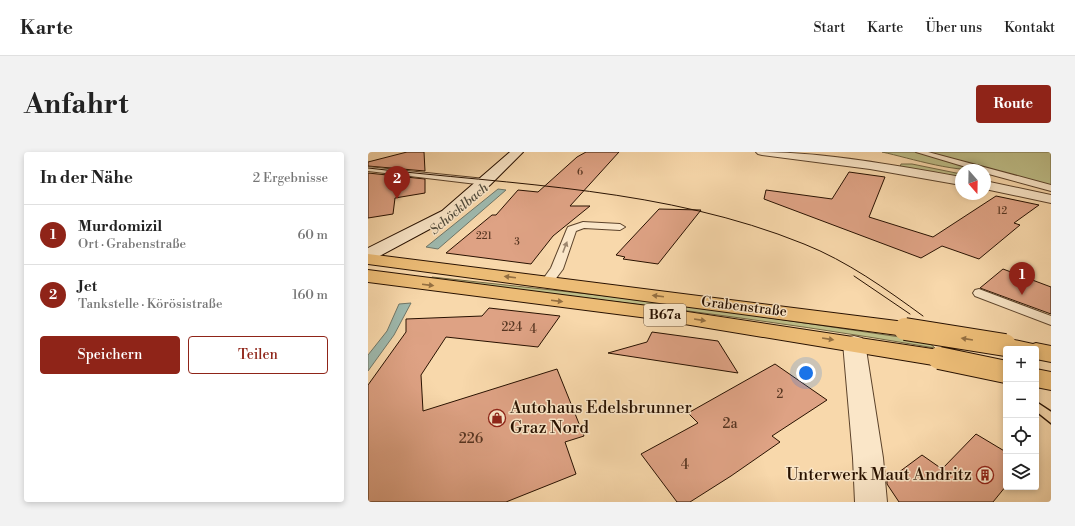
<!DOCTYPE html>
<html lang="de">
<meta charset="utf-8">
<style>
body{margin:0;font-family:"Libre Bodoni",serif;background:#f2f2f2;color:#222}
.controls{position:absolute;right:12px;bottom:12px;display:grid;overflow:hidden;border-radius:4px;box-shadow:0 2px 6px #0003}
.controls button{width:36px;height:36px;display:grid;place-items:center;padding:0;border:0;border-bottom:1px solid #e0e0e0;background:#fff;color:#222;font:20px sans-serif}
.compass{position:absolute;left:587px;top:12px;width:36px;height:36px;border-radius:50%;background:#fff;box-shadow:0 2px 6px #0003;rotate:160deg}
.you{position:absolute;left:438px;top:221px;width:14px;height:14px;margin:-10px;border:3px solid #fff;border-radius:50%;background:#1a73e8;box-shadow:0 0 0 6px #1a73e833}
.badge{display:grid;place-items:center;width:26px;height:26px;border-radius:50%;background:#8f2418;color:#fff;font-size:13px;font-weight:700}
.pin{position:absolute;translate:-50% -33px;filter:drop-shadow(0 1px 2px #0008)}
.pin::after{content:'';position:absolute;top:21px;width:14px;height:12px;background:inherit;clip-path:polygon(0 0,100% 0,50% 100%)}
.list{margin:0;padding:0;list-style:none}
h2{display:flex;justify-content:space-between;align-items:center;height:52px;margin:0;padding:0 16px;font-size:17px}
h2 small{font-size:13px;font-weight:400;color:#767676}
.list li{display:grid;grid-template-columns:26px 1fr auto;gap:12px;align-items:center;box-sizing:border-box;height:60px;padding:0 16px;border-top:1px solid #e0e0e0}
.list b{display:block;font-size:15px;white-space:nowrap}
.list p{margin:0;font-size:13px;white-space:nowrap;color:#767676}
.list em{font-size:13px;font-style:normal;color:#767676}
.actions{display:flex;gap:8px;padding:12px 16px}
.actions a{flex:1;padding:9px 0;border:1px solid #8f2418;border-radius:4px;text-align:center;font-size:14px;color:#8f2418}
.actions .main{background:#8f2418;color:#fff}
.icon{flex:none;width:22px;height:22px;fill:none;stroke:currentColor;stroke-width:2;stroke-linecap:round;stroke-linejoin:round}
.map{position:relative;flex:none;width:683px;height:350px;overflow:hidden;border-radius:4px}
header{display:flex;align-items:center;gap:24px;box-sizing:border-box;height:56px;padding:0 20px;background:#fff;border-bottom:1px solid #e0e0e0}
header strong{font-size:19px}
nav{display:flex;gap:22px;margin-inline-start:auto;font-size:14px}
.intro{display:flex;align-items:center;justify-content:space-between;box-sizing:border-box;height:96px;padding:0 24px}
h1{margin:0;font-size:28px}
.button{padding:10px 18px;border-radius:4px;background:#8f2418;color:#fff;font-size:14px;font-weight:700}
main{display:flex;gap:24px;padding:0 24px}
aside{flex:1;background:#fff;border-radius:4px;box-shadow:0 2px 6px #0003}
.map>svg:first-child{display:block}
.green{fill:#bebe88;stroke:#736844}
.water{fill:#9eb9ae;stroke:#6f7668}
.building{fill:#dea284;stroke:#281100}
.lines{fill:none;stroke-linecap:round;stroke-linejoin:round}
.lane-casing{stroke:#5c432b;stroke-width:2}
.street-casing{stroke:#5c432b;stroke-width:2}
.secondary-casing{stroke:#281100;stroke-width:2}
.primary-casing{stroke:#281100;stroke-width:2}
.lane{fill:#fae6c8;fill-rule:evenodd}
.street{fill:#fae6c8;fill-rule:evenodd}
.secondary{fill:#fae6c8;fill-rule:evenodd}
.primary{fill:#ecbc76;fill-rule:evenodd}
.tram-far1{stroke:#281100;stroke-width:1}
.tram{stroke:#281100;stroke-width:1.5}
.primary-bridge-casing{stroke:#281100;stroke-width:24;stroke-linecap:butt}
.primary-bridge{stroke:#ecbc76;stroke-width:22}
.oneway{fill:#9c866e}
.oneway2{fill:#946f41}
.labels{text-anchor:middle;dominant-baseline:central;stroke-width:3;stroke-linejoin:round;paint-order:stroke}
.far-number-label{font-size:10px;fill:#563521}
.number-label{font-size:12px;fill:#563521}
.far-water-label{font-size:13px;font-style:italic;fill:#514c3d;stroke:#fae6c8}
.shield{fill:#fae6c8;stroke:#67513c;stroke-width:1}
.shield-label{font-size:13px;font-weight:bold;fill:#281100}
.street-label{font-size:14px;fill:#281100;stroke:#fae6c8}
.near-number-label{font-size:14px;fill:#563521}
.near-poi-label{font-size:17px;fill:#281100;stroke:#fae6c8;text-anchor:start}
</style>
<header>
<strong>Karte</strong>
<nav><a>Start</a><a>Karte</a><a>Über uns</a><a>Kontakt</a></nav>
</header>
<div class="intro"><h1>Anfahrt</h1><a class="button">Route</a></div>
<main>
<aside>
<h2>In der Nähe<small>2 Ergebnisse</small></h2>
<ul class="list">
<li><span class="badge">1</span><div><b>Murdomizil</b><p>Ort · Grabenstraße</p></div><em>60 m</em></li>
<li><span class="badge">2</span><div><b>Jet</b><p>Tankstelle · Körösistraße</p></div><em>160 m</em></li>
</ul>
<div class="actions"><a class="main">Speichern</a><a>Teilen</a></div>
</aside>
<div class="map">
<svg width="683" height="350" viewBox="0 0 683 350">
<rect width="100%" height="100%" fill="#f8d8ab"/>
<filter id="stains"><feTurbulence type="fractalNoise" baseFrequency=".005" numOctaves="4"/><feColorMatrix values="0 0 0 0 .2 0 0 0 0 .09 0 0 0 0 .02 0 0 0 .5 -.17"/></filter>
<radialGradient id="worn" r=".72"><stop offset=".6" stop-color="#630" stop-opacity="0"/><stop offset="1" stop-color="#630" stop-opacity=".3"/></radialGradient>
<path class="green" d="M514,0H683V34L620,16C593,23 542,6 514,0Z
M533,12H544L593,22V26L532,15Z
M64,125L294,150L559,189L567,196C399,167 231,147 62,128Z"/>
<path class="water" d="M130,37L138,38L70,97L58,95Z
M43,151L26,183L0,219V203L19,179L31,152Z"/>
<path class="building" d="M39,0H56L57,19L0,14V10Z
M218,0H251L202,54H222L185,84L163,112L78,101L124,63H128L150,38L170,40L209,5Z
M481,20L517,25L501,65L565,85L628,44L671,53L646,71L652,73L611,107L574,94L553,106L396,47L398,38L464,47Z
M0,21L57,27V41L27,46L25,62L0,66Z
M291,57L333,58L290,112L255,107L257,105L248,103Z
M635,117L683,135V162L612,136Z
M121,156L192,164L170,195L78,185L53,223L55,259L189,217L216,284L197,290L208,322L138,350H0V233L38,180V167L114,164Z
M284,180L350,189L370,221L240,201L279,190Z
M407,212L459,248L404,284L412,290L363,324L322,350H309L273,302L330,271L320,261Z
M608,282L638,300V334L625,350H531L519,332V329L554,303L574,317Z"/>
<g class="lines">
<g class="lane-casing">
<path id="lane" d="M548,0H560L683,33V39L617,21V18H608Z
M0,15L117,27L121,30L117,33L0,19Z
M215,70L252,72L257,75L252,78L216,76L208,79L195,117L183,133H175L173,130L183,116L199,77L200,75Z
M611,137L683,164V173L607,144L605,141L607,138Z"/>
</g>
<g class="street-casing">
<path id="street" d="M388,0C457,0 525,13 593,25V33L502,17L394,3L390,2Z
M617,29L683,43V51L617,37Z
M486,184L494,186L497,191L515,306L519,350H487L485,306L475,191L478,186Z"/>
</g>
<g class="secondary-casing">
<path id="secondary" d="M142,0H155L122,33L84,65L6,107L0,108V96L74,59Z"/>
</g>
<g class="primary-casing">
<path id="primary" d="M0,102L537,170L545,172L548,177L545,182L537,184L0,112Z
M0,118L280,154L571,198L579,201L583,206L579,211L571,214L280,166L0,130Z
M637,186L665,192L668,191L683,194V210L668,207V197H638V200L629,198L625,193L629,188Z
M668,217L683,220V238L668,235Z"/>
</g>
<use href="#lane" class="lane"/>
<use href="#street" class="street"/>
<use href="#secondary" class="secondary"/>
<use href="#primary" class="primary"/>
<path class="tram-far1" d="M0,16C147,33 298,36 436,92C479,109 518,137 555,164
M486,124L542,162"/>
<path class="tram" d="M668,249L683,259
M668,260L683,272"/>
<g class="primary-bridge-casing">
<path id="primary-bridge" d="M537,177L637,193
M571,206L638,220"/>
</g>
<use href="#primary-bridge" class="primary-bridge"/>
</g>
<defs><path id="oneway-solid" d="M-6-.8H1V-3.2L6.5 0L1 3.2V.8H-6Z"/></defs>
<use class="oneway" href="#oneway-solid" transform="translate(197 95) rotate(-69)"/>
<g class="oneway2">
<use href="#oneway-solid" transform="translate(142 125) rotate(-173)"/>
<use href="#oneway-solid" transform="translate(60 133) rotate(7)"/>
<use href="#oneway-solid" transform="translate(290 144) rotate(-173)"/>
<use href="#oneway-solid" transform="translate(189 149) rotate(7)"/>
<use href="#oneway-solid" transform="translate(332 168) rotate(9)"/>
<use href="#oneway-solid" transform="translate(460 187) rotate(9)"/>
<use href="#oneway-solid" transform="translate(599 187) rotate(-171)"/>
</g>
<defs>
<g id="shop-ring" transform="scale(0.9)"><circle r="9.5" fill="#fae6c8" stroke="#8f2418" stroke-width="1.5"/><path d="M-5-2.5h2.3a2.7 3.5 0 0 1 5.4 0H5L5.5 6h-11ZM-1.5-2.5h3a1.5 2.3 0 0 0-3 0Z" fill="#8f2418"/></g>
<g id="building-ring" transform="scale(0.9)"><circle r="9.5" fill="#fae6c8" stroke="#8f2418" stroke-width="1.5"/><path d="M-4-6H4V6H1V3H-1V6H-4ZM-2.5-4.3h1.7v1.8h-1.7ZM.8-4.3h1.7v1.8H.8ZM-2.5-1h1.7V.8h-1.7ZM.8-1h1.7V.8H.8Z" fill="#8f2418"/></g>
</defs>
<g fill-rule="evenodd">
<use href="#shop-ring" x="129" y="266"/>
<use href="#building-ring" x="617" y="323"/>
</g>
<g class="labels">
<g class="far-number-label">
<text x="212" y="20">6</text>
<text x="634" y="59">12</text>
<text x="116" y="84">221</text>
<text x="149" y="90">3</text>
</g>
<g class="number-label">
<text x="144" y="175">224</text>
<text x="165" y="177">4</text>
<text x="412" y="242">2</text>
</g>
<g class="far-water-label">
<text transform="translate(91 57) rotate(-40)">Schöcklbach</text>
</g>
<rect class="shield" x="276" y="152" width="42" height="22" rx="3"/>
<g class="shield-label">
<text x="297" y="163">B67a</text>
</g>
<g class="street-label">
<text transform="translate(376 155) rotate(7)">Grabenstraße</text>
</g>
<g class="near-number-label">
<text x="362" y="272">2a</text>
<text x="103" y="287">226</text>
<text x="317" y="313">4</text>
</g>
<g class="near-poi-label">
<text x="142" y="256">Autohaus Edelsbrunner<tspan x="142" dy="20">Graz Nord</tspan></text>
<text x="604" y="323" text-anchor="end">Unterwerk Maut Andritz</text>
</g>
</g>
<rect width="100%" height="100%" filter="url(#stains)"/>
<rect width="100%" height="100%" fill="url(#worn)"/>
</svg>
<div class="controls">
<button>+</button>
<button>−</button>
<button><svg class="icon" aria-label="locate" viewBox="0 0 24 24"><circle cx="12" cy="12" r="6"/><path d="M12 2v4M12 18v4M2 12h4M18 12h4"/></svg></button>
<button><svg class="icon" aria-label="layers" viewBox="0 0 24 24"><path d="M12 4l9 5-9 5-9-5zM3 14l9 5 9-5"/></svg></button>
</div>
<svg class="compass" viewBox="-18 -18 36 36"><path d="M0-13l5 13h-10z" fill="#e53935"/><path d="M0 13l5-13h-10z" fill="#767676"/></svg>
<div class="you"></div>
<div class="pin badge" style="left:654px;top:143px">1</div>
<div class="pin badge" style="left:29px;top:47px">2</div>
</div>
</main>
